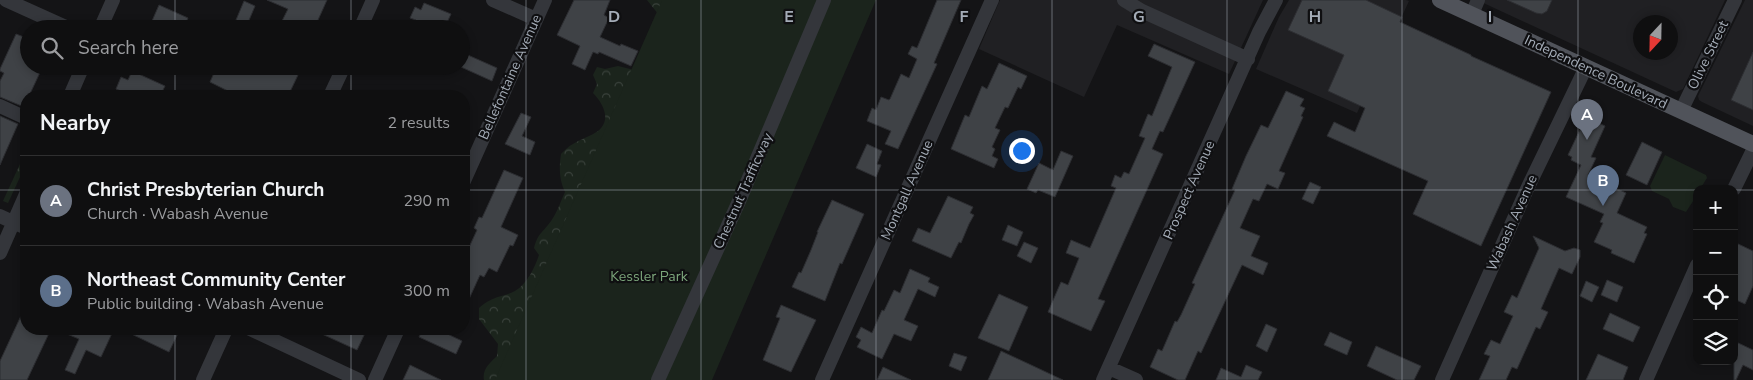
<!DOCTYPE html>
<meta charset="utf-8">
<style>
body{margin:0;font-family:"Nunito Sans",sans-serif;background:#181819;color:#f1f3f6}
.controls{position:absolute;right:15px;bottom:15px;display:grid;overflow:hidden;border-radius:10px;box-shadow:0 2px 8px #0003}
.controls button{width:45px;height:45px;display:grid;place-items:center;padding:0;border:0;border-bottom:1px solid #2f2f30;background:#0f0f10;color:#f1f3f6;font:25px sans-serif}
.compass{position:absolute;left:1633px;top:15px;width:45px;height:45px;border-radius:50%;background:#0f0f10;box-shadow:0 2px 8px #0003;rotate:202deg}
.you{position:absolute;left:1021px;top:150px;width:18px;height:18px;margin:-12px;border:4px solid #fff;border-radius:50%;background:#1a73e8;box-shadow:0 0 0 8px #1a73e833}
.badge{display:grid;place-items:center;width:32px;height:32px;border-radius:50%;background:#8c9099;color:#fff;font-size:16px;font-weight:700}
.pin{position:absolute;translate:-50% -41px;filter:drop-shadow(0 1px 2px #0008)}
.pin::after{content:'';position:absolute;top:26px;width:18px;height:15px;background:inherit;clip-path:polygon(0 0,100% 0,50% 100%)}
.list{margin:0;padding:0;list-style:none}
h2{display:flex;justify-content:space-between;align-items:center;height:65px;margin:0;padding:0 20px;font-size:21px}
h2 small{font-size:16px;font-weight:400;color:#9b9c9f}
.list li{display:grid;grid-template-columns:32px 1fr auto;gap:15px;align-items:center;box-sizing:border-box;height:90px;padding:0 20px;border-top:1px solid #2f2f30}
.list b{display:block;font-size:19px;white-space:nowrap}
.list p{margin:0;font-size:16px;white-space:nowrap;color:#9b9c9f}
.list em{font-size:16px;font-style:normal;color:#9b9c9f}
.icon{flex:none;width:28px;height:28px;fill:none;stroke:currentColor;stroke-width:2;stroke-linecap:round;stroke-linejoin:round}
.map{position:relative;flex:none;width:1753px;height:380px;overflow:hidden}
.search{position:absolute;background:#0f0f10;box-shadow:0 2px 8px #0003;left:20px;top:20px;width:450px;height:55px;display:flex;align-items:center;gap:12px;box-sizing:border-box;padding:0 18px;border-radius:28px;color:#9b9c9f;font-size:19px}
.panel{position:absolute;background:#0f0f10;box-shadow:0 2px 8px #0003;left:20px;top:90px;width:450px;height:245px;border-radius:20px}
.map>svg:first-child{display:block}
.built{fill:#202023;fill-rule:evenodd}
.grass{fill:url(#grass-tufts)}
.forest{fill:url(#forest-crowns)}
.park{fill:#1b241c}
.building{fill:#3f4246;stroke:#2d2e32}
.lines{fill:none;stroke-linecap:round;stroke-linejoin:round}
.minor{stroke:#34363b;stroke-width:14}
.major{stroke:#50535a;stroke-width:16}
.grid{fill:none;stroke:#a4acb7;stroke-width:1;stroke-opacity:0.55}
.labels{text-anchor:middle;dominant-baseline:central;stroke-width:4.5;stroke-linejoin:round;paint-order:stroke}
.street-label{font-size:14px;fill:#a4acb7;stroke:#0f0f11}
.park-label{font-size:14px;fill:#7ba47a;stroke:#0f0f11}
.grid-label{font-size:16px;text-anchor:middle;font-weight:bold;fill:#a4acb7;stroke:#0f0f11;stroke-width:4.5;stroke-linejoin:round;paint-order:stroke}
</style>
<div class="map">
<svg width="1753" height="380" viewBox="0 0 1753 380">
<defs>
<pattern id="grass-tufts" width="24" height="20" patternUnits="userSpaceOnUse" patternTransform="scale(1.25)"><rect width="24" height="20" fill="#1b241c"/><path d="M3 7l-1-3M5 7V3M7 7l1-3M15 17l-1-3M17 17v-4M19 17l1-3" fill="none" stroke="#39413b"/></pattern>
<pattern id="forest-crowns" width="20" height="18" patternUnits="userSpaceOnUse" patternTransform="scale(1.25)"><rect width="20" height="18" fill="#1b241c"/><path d="M2 6a3 3 0 1 1 6 0M12 15a3 3 0 1 1 6 0" fill="none" stroke="#39413b"/></pattern>
</defs>
<rect width="100%" height="100%" fill="#141416"/>
<path class="built" d="M1000,0H1263L1229,74L1117,25L1084,97L979,49Z
M1289,0H1406L1409,1L1357,113L1256,69L1279,17Z
M1477,0H1725L1683,89L1676,92ZM1640,22H1670V52H1640Z
M1745,0H1753V126L1702,102L1699,100L1698,96Z"/>
<path class="grass" d="M26,151V164L8,203L3,201Z"/>
<path class="forest" d="M647,0H697L573,380H484C482,369 490,363 497,356L498,344L479,319V308C494,295 501,298 515,291C527,284 535,267 539,255L534,248C538,234 540,235 548,225C556,216 560,203 565,192C559,179 559,168 561,154C565,150 569,146 573,144C581,139 591,136 598,131C612,120 603,103 593,93L597,84L593,75L597,67L605,69L618,66L634,70L659,15Z"/>
<path class="park" d="M662,0H876L712,380H495Z
M1665,155L1706,175L1707,178L1700,189H1697V195L1686,212L1673,207L1669,199L1652,191L1650,186Z"/>
<path class="building" d="M267,0H327L314,29H278L288,9Z
M574,0H610L604,15L609,18L600,37L620,46L621,44L638,51L631,66L599,52L598,54L593,52L585,70L572,64L580,46L557,35Z
M937,0H961L934,63L937,64L898,149L885,144L891,131L867,121L872,108L876,110L881,97L889,100L890,99L901,74L909,78L917,59L908,54L912,46L917,48Z
M1302,0H1366L1402,17L1400,22L1471,55V56L1551,92L1481,246L1413,214L1428,181L1327,136L1334,122L1355,132L1365,108L1328,91L1344,55L1288,30Z
M1507,0H1552L1547,11L1542,14L1536,13Z
M244,1L255,6L247,25L236,20Z
M424,3L451,14L444,29H412L416,20L410,18L415,7L421,10Z
M159,5L188,18L183,29H170L152,21Z
M16,34L29,39V66H43L29,96H26L24,107L0,97V81L4,73L0,71V69Z
M1154,44L1195,62L1163,132L1160,131L1152,149L1163,154L1098,299L1105,301L1091,331L1048,312L1061,282L1068,285L1079,258L1066,253L1071,240L1090,248L1116,188L1111,186L1115,175L1121,178L1124,172L1129,174L1145,138L1139,136L1148,114L1152,116L1172,67L1148,56Z
M461,52L497,68L492,81L461,67Z
M1753,52V110L1731,100Z
M999,63L1027,76L1021,89L1018,87L1008,108L1005,107L995,128L1000,130L992,147L995,149L992,156L998,159L994,168L951,149L965,115L969,117L982,86L987,89Z
M217,66H281L298,75L288,96H231L232,93L210,82Z
M132,71L165,86L160,96H133L116,89L121,77L128,80Z
M1286,91L1304,99L1300,106L1305,108L1301,116L1303,117L1279,171L1285,173L1278,189L1267,184L1259,201L1253,199L1240,228L1260,236L1251,256L1268,263L1263,275L1242,265L1201,353L1198,351L1185,380H1178L1150,367L1158,349L1162,351L1175,321L1177,322L1181,315L1195,284L1192,283L1235,190L1232,189L1246,156L1261,125L1268,128Z
M521,113L531,117L522,136L535,142L530,155L505,144Z
M0,116L18,124L0,165Z
M1586,117L1605,126L1591,157L1596,158L1588,175L1626,193L1617,213L1647,227L1644,233L1647,234L1634,263L1611,253L1612,250L1594,242L1603,223L1600,222L1604,214L1566,197L1581,165L1571,160L1572,157L1568,155Z
M1642,142L1662,152L1647,185L1626,175Z
M867,144L882,151L877,164L881,165L876,177L856,168Z
M1061,151L1073,156L1055,197L1038,190L1036,193L1027,189L1039,163L1053,170Z
M504,170L523,178L501,227L518,235L513,246L510,245L497,272L489,268L484,277L480,275L464,310V258L477,230L474,228L479,217L482,218Z
M1310,182L1321,187L1313,204L1302,199Z
M948,196L973,207L970,213L974,215L969,224L961,243L959,242L951,258L912,241L918,228L930,233Z
M832,200L864,214L842,264L840,263L825,301L792,287L799,272L801,273L811,250L818,232H817Z
M1008,225L1023,232L1017,246L1002,240Z
M1533,236L1565,251L1574,248L1580,250V257L1572,274L1559,268L1541,309L1548,312L1540,329L1536,327L1517,369L1512,367L1506,380H1479L1490,356L1484,354L1491,340L1500,344L1513,316L1504,312L1512,295L1517,298L1539,248Z
M1024,242L1038,248L1031,263L1017,256Z
M1734,242L1753,251V286L1745,304L1734,299Z
M910,269L930,278L928,282L939,287L935,297L918,289L904,320L918,326L911,341L894,334L882,359L857,347L861,340L856,337L861,327L872,333L882,310L884,311L894,290L900,293Z
M1607,280L1623,287L1617,302L1601,295Z
M1586,281L1599,287L1592,302L1580,296Z
M999,294L1028,307L1009,351L978,338Z
M26,305V329H51L27,380H0V361Z
M781,305L816,320L791,372L763,360L780,318L776,317Z
M1610,313L1640,327L1633,342L1603,329Z
M1266,324L1277,329L1267,352L1256,346Z
M55,329H86L96,334L99,329H114L101,357L86,350L75,374L65,370L79,339Z
M121,329H180L169,352Z
M311,329H367L357,350Z
M423,329H437L462,341L456,354L419,337Z
M1330,332L1352,342L1347,355L1324,345Z
M1734,341L1753,350V370L1743,365L1736,380H1734Z
M1376,346L1421,366L1414,380H1397L1367,366Z
M1001,351L1029,364L1063,380H988Z
M954,353L967,357L961,371L949,366Z
M1598,354L1628,367L1623,380H1586Z
M410,365L441,380H403Z
M1246,365L1262,372L1258,380H1216L1221,368L1241,377Z
M883,367L911,380H877Z"/>
<g class="lines">
<path class="minor" d="M6,0L70,29
M493,0L536,19
M1124,0L1142,11L1248,59
M1472,14L1478,0
M100,29L113,0
M360,29L373,0
M70,96L83,66
M330,96L344,66
M0,106L26,118
M1681,111L1735,0
M464,181L545,0
M1734,189L1753,150
M0,216L26,228
M0,253L26,194
M250,329L359,380
M1109,368L1136,380
M203,380L226,329
M375,380L398,329
M658,380L740,199L824,0
M822,380L992,0
M1103,380L1259,32L1276,0
M1442,380L1528,187L1586,67
M1646,380L1697,265"/>
<path class="major" d="M1440,0L1753,144"/>
</g>
<path class="grid" d="M175,0V29M351,0V29M526,0V380M701,0V380M876,0V380M1052,0V380M1227,0V380M1402,0V380M1578,0V380M175,66V96M351,66V96M0,190H26M464,190H1697M1734,190H1753M175,329V380M351,329V380"/>
<g class="labels">
<g class="street-label">
<text transform="translate(1708 55) rotate(-64)">Olive Street</text>
<text transform="translate(1596 72) rotate(25)">Independence Boulevard</text>
<text transform="translate(510 77) rotate(-66)">Bellefontaine Avenue</text>
<text transform="translate(907 190) rotate(-66)">Montgall Avenue</text>
<text transform="translate(1189 190) rotate(-66)">Prospect Avenue</text>
<text transform="translate(743 191) rotate(-66)">Chestnut Trafficway</text>
<text transform="translate(1512 223) rotate(-66)">Wabash Avenue</text>
</g>
<g class="park-label">
<text x="649" y="276">Kessler Park</text>
</g>
</g>
<g class="grid-label">
<text x="614" y="22">D</text>
<text x="789" y="22">E</text>
<text x="964" y="22">F</text>
<text x="1139" y="22">G</text>
<text x="1315" y="22">H</text>
<text x="1490" y="22">I</text>
</g>
</svg>
<div class="controls">
<button>+</button>
<button>−</button>
<button><svg class="icon" aria-label="locate" viewBox="0 0 24 24"><circle cx="12" cy="12" r="6"/><path d="M12 2v4M12 18v4M2 12h4M18 12h4"/></svg></button>
<button><svg class="icon" aria-label="layers" viewBox="0 0 24 24"><path d="M12 4l9 5-9 5-9-5zM3 14l9 5 9-5"/></svg></button>
</div>
<svg class="compass" viewBox="-18 -18 36 36"><path d="M0-13l5 13h-10z" fill="#e53935"/><path d="M0 13l5-13h-10z" fill="#9b9c9f"/></svg>
<div class="you"></div>
<div class="pin badge" style="left:1587px;top:140px;background:#6b7280">A</div>
<div class="pin badge" style="left:1603px;top:206px;background:#5c6f8a">B</div>
<div class="search"><svg class="icon" aria-label="search" viewBox="0 0 24 24"><circle cx="10" cy="10" r="6"/><path d="M15 15l6 6"/></svg>Search here</div>
<section class="panel">
<h2>Nearby<small>2 results</small></h2>
<ul class="list">
<li><span class="badge" style="background:#6b7280">A</span><div><b>Christ Presbyterian Church</b><p>Church · Wabash Avenue</p></div><em>290 m</em></li>
<li><span class="badge" style="background:#5c6f8a">B</span><div><b>Northeast Community Center</b><p>Public building · Wabash Avenue</p></div><em>300 m</em></li>
</ul>
</section>
</div>
